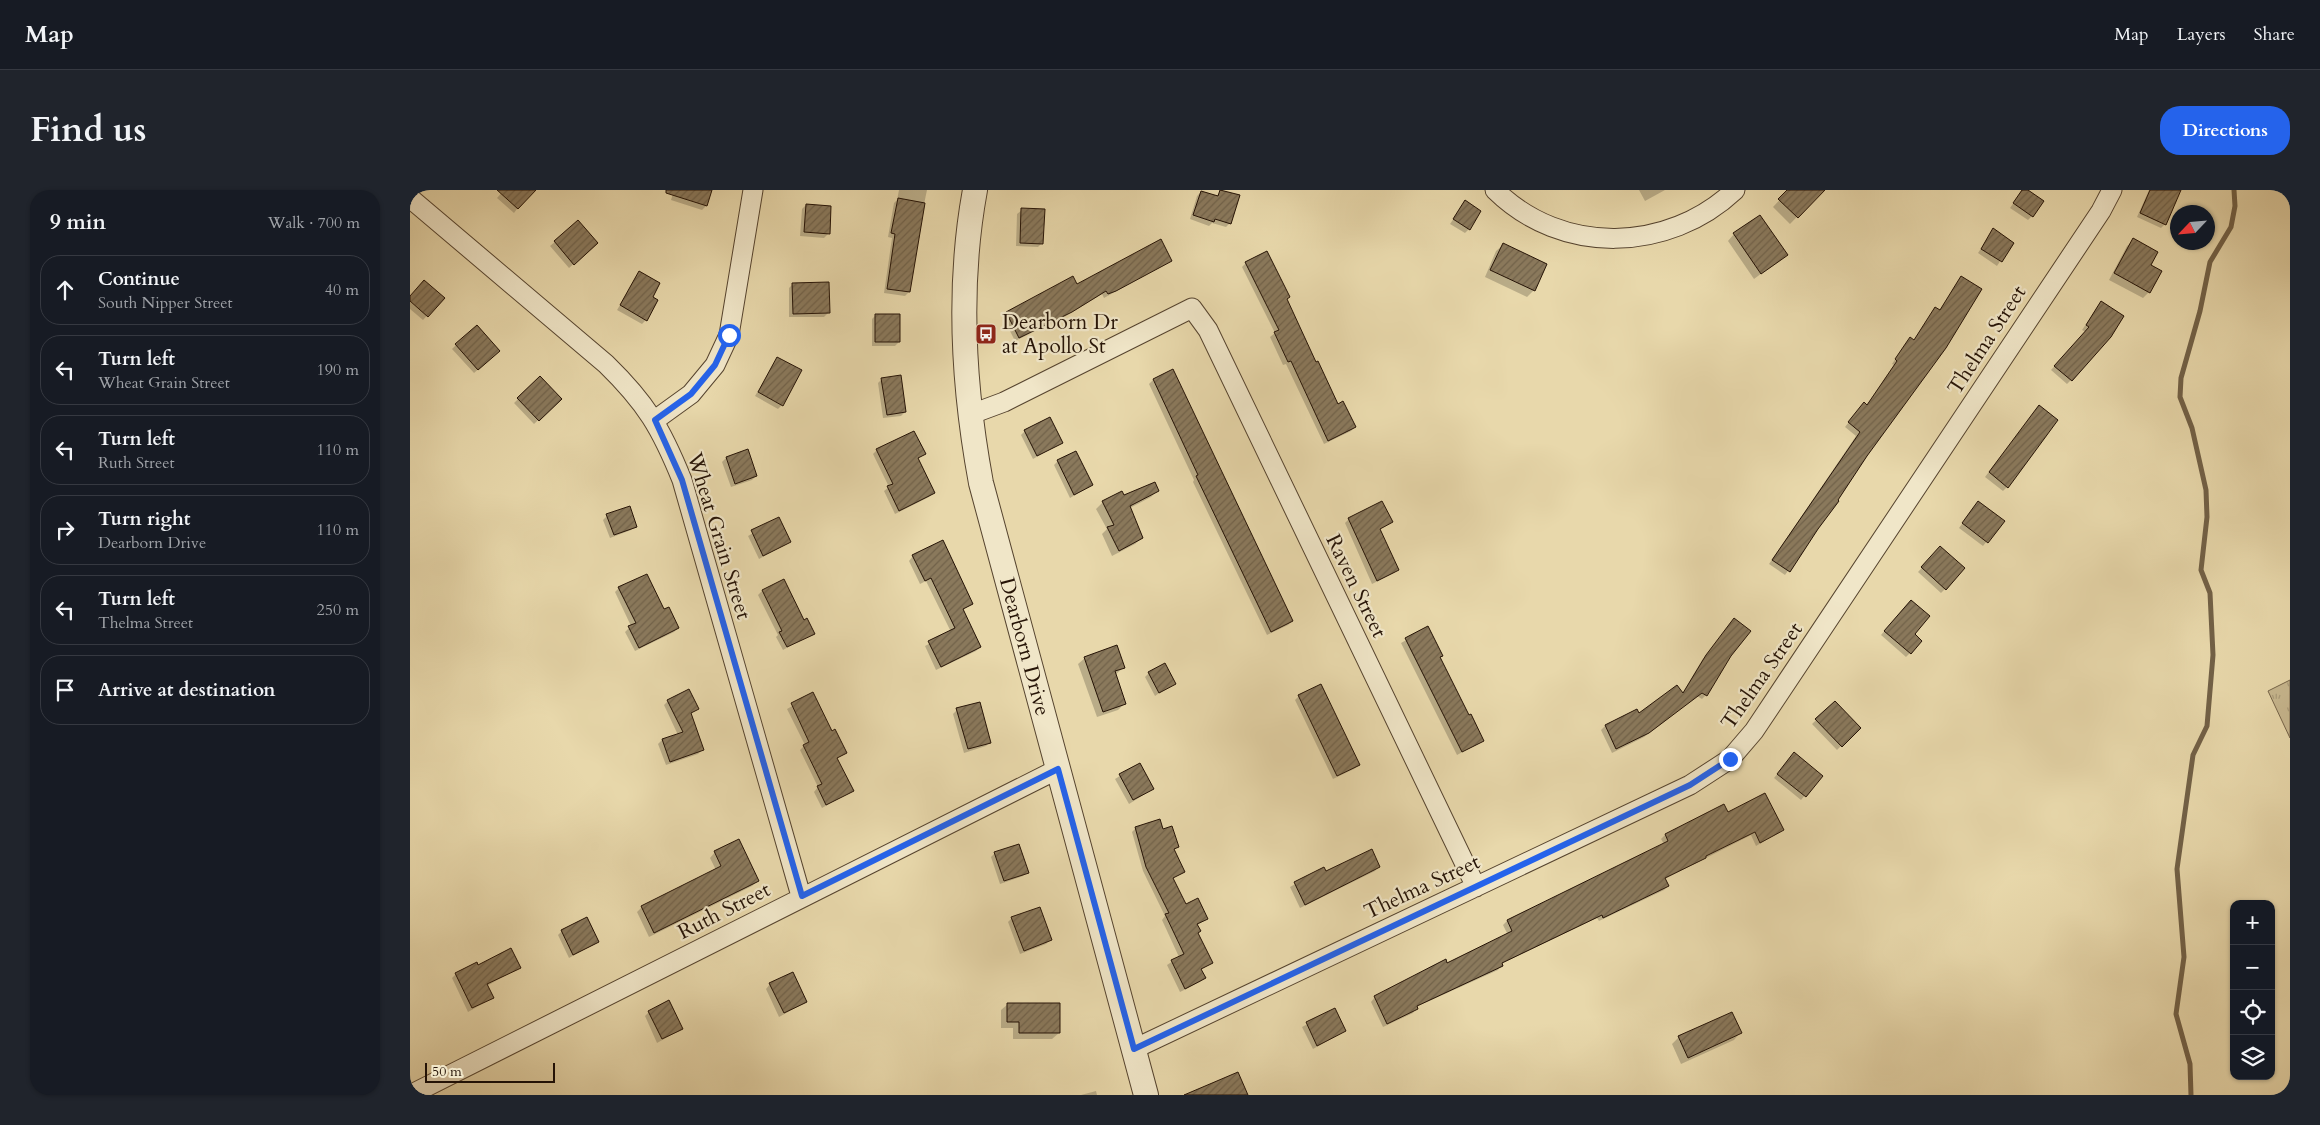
<!DOCTYPE html>
<meta charset="utf-8">
<style>
body{margin:0;font-family:Cardo,serif;background:#20242c;color:#f1f3f6}
.controls{position:absolute;right:15px;bottom:15px;display:grid;overflow:hidden;border-radius:10px;box-shadow:0 1px 4px #0004}
.controls button{width:45px;height:45px;display:grid;place-items:center;padding:0;border:0;border-bottom:1px solid #363941;background:#171b24;color:#f1f3f6;font:25px sans-serif}
.compass{position:absolute;left:1760px;top:15px;width:45px;height:45px;border-radius:50%;background:#171b24;box-shadow:0 1px 4px #0004;rotate:244deg}
.scale{position:absolute;left:15px;bottom:12px;width:130px;box-sizing:border-box;padding-left:5px;border:2px solid #251306;border-top:0;font-size:14px;line-height:18px;white-space:nowrap;color:#251306;-webkit-text-stroke:4px #f0e6c8;paint-order:stroke}
.stop{position:absolute;width:15px;height:15px;margin:-11px;border:4px solid #2563eb;border-radius:50%;background:#fff}
.stop.end{background:#2563eb;border-color:#fff;box-shadow:0 1px 5px #0008}
.list{margin:0;padding:0;list-style:none}
h2{display:flex;justify-content:space-between;align-items:center;height:65px;margin:0;padding:0 20px;font-size:21px}
h2 small{font-size:16px;font-weight:400;color:#9ea1a6}
.list li{display:grid;grid-template-columns:32px 1fr auto;gap:15px;align-items:center;box-sizing:border-box;height:70px;margin:0 10px 10px;padding:0 10px;border:1px solid #363941;border-radius:20px}
.list b{display:block;font-size:19px;white-space:nowrap}
.list p{margin:0;font-size:16px;white-space:nowrap;color:#9ea1a6}
.list em{font-size:16px;font-style:normal;color:#9ea1a6}
.icon{flex:none;width:28px;height:28px;fill:none;stroke:currentColor;stroke-width:2;stroke-linecap:round;stroke-linejoin:round}
.map{position:relative;flex:none;width:1880px;height:905px;overflow:hidden;border-radius:20px}
header{display:flex;align-items:center;gap:30px;box-sizing:border-box;height:70px;padding:0 25px;background:#171b24;border-bottom:1px solid #363941}
header strong{font-size:24px}
nav{display:flex;gap:28px;margin-inline-start:auto;font-size:18px}
.intro{display:flex;align-items:center;justify-content:space-between;box-sizing:border-box;height:120px;padding:0 30px}
h1{margin:0;font-size:35px}
.button{padding:12px 22px;border-radius:20px;background:#2563eb;color:#fff;font-size:18px;font-weight:700}
main{display:flex;gap:30px;padding:0 30px}
aside{flex:1;background:#171b24;border-radius:20px;box-shadow:0 1px 4px #0004}
.map>svg:first-child{display:block}
.park{fill:url(#park-tufts);stroke:#76654a}
.shadow{fill:#0003}
.lines{fill:none;stroke-linecap:round;stroke-linejoin:round}
.stream{stroke:#726147;stroke-width:5}
.building{fill:url(#building-hatch);stroke:#251306}
.minor-casing{stroke:#56442f;stroke-width:21}
.tertiary-casing{stroke:#56442f;stroke-width:26}
.minor{stroke:#f0e6c8;stroke-width:19}
.tertiary{stroke:#f0e6c8;stroke-width:24}
.route{stroke:#2563eb;stroke-width:6}
.labels{text-anchor:middle;dominant-baseline:central;stroke-width:4.5;stroke-linejoin:round;paint-order:stroke}
.poi-label{font-size:21px;fill:#251306;stroke:#f0e6c8;text-anchor:start}
.street-label{font-size:21px;fill:#251306;stroke:#f0e6c8}
</style>
<header>
<strong>Map</strong>
<nav><a>Map</a><a>Layers</a><a>Share</a></nav>
</header>
<div class="intro"><h1>Find us</h1><a class="button">Directions</a></div>
<main>
<aside>
<h2>9 min<small>Walk · 700 m</small></h2>
<ul class="list">
<li><svg class="icon" aria-label="ahead" viewBox="0 0 24 24"><path d="M12 20V5M6 11l6-6 6 6"/></svg><div><b>Continue</b><p>South Nipper Street</p></div><em>40 m</em></li>
<li><svg class="icon" aria-label="left" viewBox="0 0 24 24"><path d="M17 20v-9H6M10 6l-5 5 5 5"/></svg><div><b>Turn left</b><p>Wheat Grain Street</p></div><em>190 m</em></li>
<li><svg class="icon" aria-label="left" viewBox="0 0 24 24"><path d="M17 20v-9H6M10 6l-5 5 5 5"/></svg><div><b>Turn left</b><p>Ruth Street</p></div><em>110 m</em></li>
<li><svg class="icon" aria-label="right" viewBox="0 0 24 24"><path d="M7 20v-9h11M14 6l5 5-5 5"/></svg><div><b>Turn right</b><p>Dearborn Drive</p></div><em>110 m</em></li>
<li><svg class="icon" aria-label="left" viewBox="0 0 24 24"><path d="M17 20v-9H6M10 6l-5 5 5 5"/></svg><div><b>Turn left</b><p>Thelma Street</p></div><em>250 m</em></li>
<li><svg class="icon" aria-label="arrive" viewBox="0 0 24 24"><path d="M6 21V4h12l-3 4 3 4H6"/></svg><div><b>Arrive at destination</b></div></li>
</ul>
</aside>
<div class="map">
<svg width="1880" height="905" viewBox="0 0 1880 905">
<defs>
<pattern id="park-tufts" width="24" height="20" patternUnits="userSpaceOnUse" patternTransform="scale(1.25)"><rect width="24" height="20" fill="#c7b78f"/><path d="M3 7l-1-3M5 7V3M7 7l1-3M15 17l-1-3M17 17v-4M19 17l1-3" fill="none" stroke="#ab9c7a"/></pattern>
<pattern id="building-hatch" width="6" height="6" patternUnits="userSpaceOnUse" patternTransform="scale(1.25)"><rect width="6" height="6" fill="#8a795c"/><path d="M-1 1l2-2M0 6l6-6M5 7l2-2" fill="none" stroke="#71624a"/></pattern>
</defs>
<rect width="100%" height="100%" fill="#e8d8ab"/>
<filter id="stains"><feTurbulence type="fractalNoise" baseFrequency=".004" numOctaves="4"/><feColorMatrix values="0 0 0 0 .2 0 0 0 0 .09 0 0 0 0 .02 0 0 0 .5 -.17"/></filter>
<radialGradient id="worn" r=".72"><stop offset=".6" stop-color="#630" stop-opacity="0"/><stop offset="1" stop-color="#630" stop-opacity=".3"/></radialGradient>
<path class="park" d="M1880,490V548L1858,501Z"/>
<path class="shadow" d="M94,0H121L104,23L87,8Z
M264,0H301L296,16L292,20L261,10Z
M489,0H517L507,48L499,102L495,106L474,103L482,48L478,47L484,13L487,10Z
M811,0L820,33L816,37L802,33L799,36L780,29L787,6L791,2L806,7Z
M1229,0H1255L1235,11Z
M1379,0H1413L1380,34L1363,17Z
M1612,0H1616L1622,26L1618,30L1600,18Z
M1739,0H1770L1755,34L1751,38L1727,27Z
M1055,12L1059,39L1055,43L1040,34Z
M396,15L418,44L414,48L390,46L392,19Z
M612,20L632,53L628,57L606,56L607,24Z
M168,32L183,57L159,78L140,56Z
M1583,40L1602,53L1587,76L1568,63Z
M1324,44L1376,65L1344,89L1318,51Z
M1724,50L1739,75V102L1733,108L1699,90L1717,56Z
M1093,55L1124,100L1117,107L1075,87L1086,61Z
M760,71L694,108L692,104L656,126L605,151L593,127L597,123L666,96Z
M836,73L876,110L927,215L945,237L941,241L914,254L876,174L873,175L860,147L865,143L832,77Z
M229,83L236,130L232,134L207,120Z
M1551,88L1457,266L1375,385L1359,374L1446,246L1435,237L1450,218L1456,216L1484,175L1482,174L1496,153L1500,149L1503,151L1526,118L1529,121Z
M383,94L418,123L414,127H379V98Z
M0,107L33,108L13,130L0,119Z
M1691,112L1661,190L1657,194L1641,180L1676,142L1672,140Z
M466,125L489,152L485,156H462V129Z
M46,155L84,165L64,183L42,159Z
M367,168L372,215L368,219L345,206Z
M130,188L150,209L124,234L104,213Z
M472,189L495,222L491,226L473,228L468,193Z
M743,190L882,431L878,435L857,445L783,292L784,290L739,194Z
M1625,221L1597,297L1593,301L1575,287Z
M615,241L651,253L623,269L611,245Z
M467,260L514,264L507,270L523,303L519,307L485,324L474,301L479,297L463,264Z
M337,261L346,286L342,290L321,297L312,272L316,268Z
M648,271L682,295L660,308L644,275Z
M748,300L741,307L720,318L732,348L725,354L702,366L692,344L697,339L686,319L693,312Z
M1564,317L1593,331L1573,356L1549,338Z
M197,326L225,336L221,340L200,348L193,330Z
M368,328L380,352L349,369L338,346Z
M939,329L981,332L969,340L988,379L984,383L962,394L935,333Z
M1530,358L1535,399L1531,403L1508,382Z
M503,366L561,414L552,421L570,457L566,461L526,480L515,456L541,442L516,391L510,394L499,371Z
M209,398L253,421L268,438L264,442L225,461L215,442L221,436L205,402Z
M352,401L393,432L403,443L373,460L366,447L368,445L348,405Z
M1497,415L1503,444L1500,463L1496,467L1471,445Z
M1324,430L1320,465L1296,505L1292,509L1287,506L1234,547L1202,563L1191,540L1195,536L1227,521L1229,525L1272,504L1292,470Z
M1018,438L1031,466L1029,468L1058,527L1073,551L1047,565L991,453Z
M675,468L714,477L705,485L715,513L708,520L687,527L668,474Z
M739,483L764,493L745,506L735,487Z
M403,504L421,542L435,563L427,569L442,601L412,618L404,602L408,597L390,560L395,555L377,519Z
M889,506L949,575L944,579L923,589L885,510Z
M258,511L288,519L280,524L292,560L288,564L256,575L248,554L252,550L268,545L254,515Z
M1425,512L1449,538L1427,560L1402,534Z
M547,520L580,552L576,556L554,563L543,524Z
M1380,568L1411,586L1391,610L1364,588Z
M729,574L743,599L719,614L705,589Z
M1317,624L1373,640L1346,656L1341,645L1255,689L1258,696L1254,700L1189,731L1187,728L1091,774L1088,780L1006,817L1003,823L973,837L961,812L965,807L1035,771L1037,774L1098,745L1093,735L1097,731L1254,654L1251,649L1255,645Z
M726,638L752,640L767,657L763,661L773,681L762,689L775,716L797,729L786,736L787,743L801,773L791,780L795,788L790,792L770,802L757,775L769,767L752,730L755,726L733,681L722,642Z
M305,662L348,691L342,696L239,747L227,722L232,717L306,680L300,668Z
M585,663L617,682L613,686L590,694L581,667Z
M969,676L965,681L890,718L880,697L913,678L915,682Z
M602,728L640,750L636,754L610,764L598,732Z
M152,741L188,752L159,768L148,745Z
M67,776L110,777L77,796L83,808L58,822L42,788L46,784Z
M360,794L396,812L369,827L356,799Z
M598,814L649,843L642,849H603V838H591V820Z
M924,820L935,841L903,859L892,837Z
M239,822L272,839L247,853L235,826Z
M1330,843L1324,850L1271,874L1262,854L1269,847Z
M686,901L687,905H671Z"/>
<g class="lines">
<path class="stream" d="M1781,905L1780,874L1766,824L1774,767L1767,679L1783,565L1797,536L1803,465L1800,403L1791,380L1797,327L1796,300L1782,238L1770,207L1771,188L1790,121L1800,72L1821,37L1825,16L1824,0"/>
</g>
<path class="building" d="M87,0H126L108,19Z
M256,0H302L297,16L256,3Z
M810,0L830,5L821,34L805,29L804,32L783,25L791,1L808,6Z
M1377,0H1415L1388,28L1368,9Z
M1612,0H1618L1634,11L1623,27L1603,13Z
M1740,0H1771L1756,35L1730,23Z
M488,8L515,13L500,102L477,99L485,44L481,43Z
M1055,10L1071,21L1060,40L1043,29Z
M396,14L421,16L420,44L394,42Z
M611,18L635,19L633,54L610,53Z
M1350,25L1378,65L1351,84L1323,43Z
M168,30L188,53L164,75L144,51Z
M1583,38L1604,53L1592,72L1571,59Z
M1723,48L1748,62L1741,75L1752,81L1740,103L1704,83Z
M751,49L762,71L706,101L698,104L696,101L662,122L609,148L596,122L663,86L667,94Z
M1093,53L1137,74L1125,101L1080,80Z
M857,61L880,107L877,109L906,172L908,171L928,214L933,211L946,237L918,251L881,171L878,172L864,142L869,140L835,72Z
M229,81L250,93L243,107L248,110L237,131L210,115Z
M1551,86L1572,99L1536,158L1457,266L1428,310L1429,311L1408,339L1380,382L1362,370L1450,242L1438,232L1454,212L1457,215L1487,171L1485,169L1500,147L1504,150L1525,117L1530,120Z
M14,90L35,108L18,127L0,111V106Z
M419,92L420,123L383,124L382,93Z
M1691,111L1714,126L1701,147L1662,191L1644,176L1679,137L1676,135Z
M465,124H490V152H465Z
M67,135L90,161L68,180L45,154Z
M367,167L392,180L373,216L348,202Z
M763,179L883,431L861,442L786,286L788,285L743,189Z
M491,185L496,222L477,225L471,188Z
M130,186L152,209L129,231L107,208Z
M1629,215L1648,230L1598,298L1579,282Z
M640,227L653,253L627,266L614,240Z
M504,241L516,264L508,268L525,303L489,321L477,296L483,294L466,259Z
M338,259L347,286L325,294L316,267Z
M666,261L683,295L664,305L647,270Z
M745,292L749,301L720,316L733,348L709,361L697,337L704,335L692,311L712,301L714,305Z
M972,311L983,332L970,339L989,380L967,391L938,328Z
M1568,311L1595,331L1578,353L1552,333Z
M220,316L227,337L204,345L196,324Z
M369,327L381,352L353,366L341,340Z
M533,350L563,414L553,419L571,457L531,477L518,451L545,438L521,388L515,391L502,365Z
M1530,356L1555,378L1536,400L1511,377Z
M237,384L254,419L259,417L269,438L229,458L218,436L226,433L208,397Z
M374,389L394,430L397,428L405,444L377,457L369,442L372,441L352,400Z
M1501,410L1520,426L1505,444L1512,451L1501,464L1474,441Z
M1324,428L1341,441L1321,466L1297,506L1292,503L1239,543L1206,559L1195,535L1227,519L1229,523L1267,495L1273,503L1296,465Z
M1018,436L1033,466L1030,467L1059,525L1061,524L1074,551L1052,562L995,448Z
M707,455L715,478L705,481L716,514L693,522L674,467Z
M755,473L766,494L749,503L738,482Z
M911,494L950,575L927,586L888,505Z
M279,499L289,519L281,523L294,560L260,572L252,549L273,542L257,510Z
M403,502L422,541L425,539L437,563L427,568L444,601L416,615L407,596L412,594L393,555L399,552L381,513Z
M1425,511L1451,538L1432,557L1405,529Z
M570,512L581,553L558,559L546,518Z
M1384,562L1413,586L1396,607L1367,584Z
M730,573L744,599L723,610L709,584Z
M1355,603L1374,640L1350,653L1345,642L1296,666V668L1255,688L1259,696L1193,728L1192,725L1092,773L1093,776L1007,816L1008,819L977,834L964,806L1036,769L1037,773L1102,741L1097,730L1258,651L1255,644L1314,614L1318,622Z
M750,629L753,639L762,636L769,657L764,659L775,682L763,688L776,714L788,708L798,729L787,734L791,741L788,743L803,773L791,779L796,788L775,799L761,770L774,764L755,724L759,723L736,677L725,637Z
M329,649L349,691L244,743L231,716L311,676L304,661Z
M609,654L619,683L594,691L584,662Z
M962,659L970,677L895,715L884,692L914,677L916,681Z
M630,717L642,750L614,761L601,727Z
M177,727L189,752L163,765L151,740Z
M101,758L111,778L77,794L84,808L62,818L45,783L67,772L68,775Z
M383,782L397,812L374,823L359,793Z
M259,810L273,839L252,849L238,821Z
M597,813H650V843H609V832H597Z
M925,818L936,841L907,856L896,832Z
M1322,822L1332,843L1278,868L1268,846Z
M828,882L838,905H774Z"/>
<g class="lines">
<g class="minor-casing">
<path id="minor" d="M1085,0C1152,66 1258,63 1325,0
M0,8L196,174C236,213 251,238 272,290L391,706
M559,225L594,212L782,118L798,140L1066,697
M245,230L281,204L305,175L319,145L343,0
M724,859L1280,595L1320,569L1344,541L1691,21L1702,0
M0,905L648,579"/>
</g>
<g class="tertiary-casing">
<g id="tertiary">
<path id="s1" d="M565,0C547,98 553,196 571,293L736,905"/>
</g>
</g>
<use href="#minor" class="minor"/>
<use href="#tertiary" class="tertiary"/>
</g>
<g class="lines">
<path class="route" d="M319,145L305,175L281,204L245,230L272,290L392,706L648,579L724,859L1280,595L1320,569"/>
</g>
<defs>
<g id="bus-square" transform="scale(1.125)"><rect x="-9" y="-9" width="18" height="18" rx="4" fill="#8f2418" stroke="#f0e6c8"/><path d="M-5-6H5V4H4V6H2V4H-2V6H-4V4H-5ZM-3.5-4V0h7V-4ZM-3.5 1.2v1.5H-2V1.2ZM2 1.2v1.5H3.5V1.2Z" fill="#fff"/></g>
</defs>
<g fill-rule="evenodd">
<use href="#bus-square" x="576" y="144"/>
</g>
<g class="labels">
<g class="poi-label">
<text x="592" y="132">Dearborn Dr<tspan x="592" dy="24">at Apollo St</tspan></text>
</g>
<g class="street-label">
<text transform="translate(1577 150) rotate(-57)">Thelma Street</text>
<text transform="translate(309 346) rotate(73)">Wheat Grain Street</text>
<text transform="translate(946 396) rotate(64)">Raven Street</text>
<text stroke="none"><textPath href="#s1" startOffset="464">Dearborn Drive</textPath></text>
<text transform="translate(1352 486) rotate(-55)">Thelma Street</text>
<text transform="translate(1012 697) rotate(-25)">Thelma Street</text>
<text transform="translate(314 721) rotate(-27)">Ruth Street</text>
</g>
</g>
<rect width="100%" height="100%" filter="url(#stains)"/>
<rect width="100%" height="100%" fill="url(#worn)"/>
</svg>
<div class="controls">
<button>+</button>
<button>−</button>
<button><svg class="icon" aria-label="locate" viewBox="0 0 24 24"><circle cx="12" cy="12" r="6"/><path d="M12 2v4M12 18v4M2 12h4M18 12h4"/></svg></button>
<button><svg class="icon" aria-label="layers" viewBox="0 0 24 24"><path d="M12 4l9 5-9 5-9-5zM3 14l9 5 9-5"/></svg></button>
</div>
<svg class="compass" viewBox="-18 -18 36 36"><path d="M0-13l5 13h-10z" fill="#e53935"/><path d="M0 13l5-13h-10z" fill="#9ea1a6"/></svg>
<div class="scale">50 m</div>
<div class="stop" style="left:319px;top:145px"></div>
<div class="stop end" style="left:1320px;top:569px"></div>
</div>
</main>
